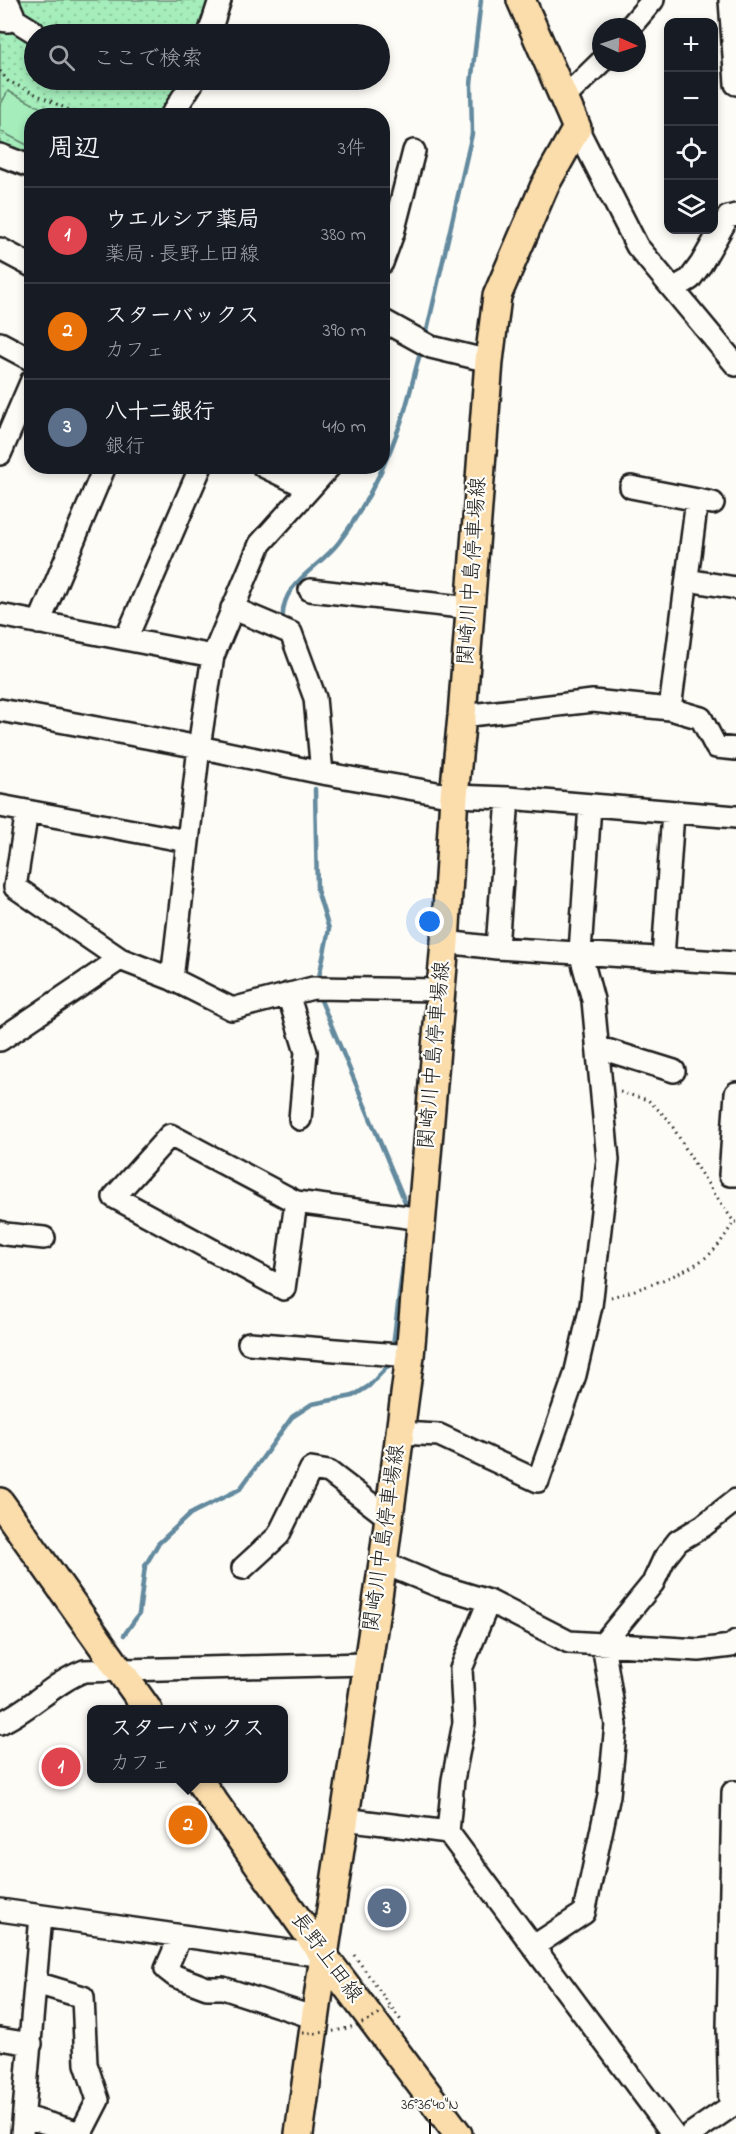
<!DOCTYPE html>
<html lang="ja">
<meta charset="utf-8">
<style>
body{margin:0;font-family:"Indie Flower","Klee One",sans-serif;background:#20242c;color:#f1f3f6}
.controls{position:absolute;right:18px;top:18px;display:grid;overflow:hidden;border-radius:12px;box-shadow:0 3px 9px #0003}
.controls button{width:54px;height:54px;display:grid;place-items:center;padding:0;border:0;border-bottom:2px solid #363941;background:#171b24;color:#f1f3f6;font:30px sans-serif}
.compass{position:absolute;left:592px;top:18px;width:54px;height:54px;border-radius:50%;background:#171b24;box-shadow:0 3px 9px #0003;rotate:93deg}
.you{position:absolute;left:430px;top:922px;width:21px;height:21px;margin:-15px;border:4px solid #fff;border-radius:50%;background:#1a73e8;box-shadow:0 0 0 9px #1a73e833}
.badge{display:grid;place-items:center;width:39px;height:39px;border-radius:50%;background:#d1495b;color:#fff;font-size:20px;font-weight:700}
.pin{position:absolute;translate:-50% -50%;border:3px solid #fff;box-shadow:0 2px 6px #0006}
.popup{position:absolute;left:87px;top:1705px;width:201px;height:78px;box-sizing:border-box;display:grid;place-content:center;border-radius:12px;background:#171b24;filter:drop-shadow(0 2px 4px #0005);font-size:20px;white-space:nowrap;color:#9ea1a6}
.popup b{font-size:22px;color:#f1f3f6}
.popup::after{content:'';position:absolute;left:50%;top:100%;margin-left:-12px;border:12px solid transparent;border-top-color:#171b24}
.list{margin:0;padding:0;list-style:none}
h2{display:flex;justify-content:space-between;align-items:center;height:78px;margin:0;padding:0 24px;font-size:26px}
h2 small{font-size:20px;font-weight:400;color:#9ea1a6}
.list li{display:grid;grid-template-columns:39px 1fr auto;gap:18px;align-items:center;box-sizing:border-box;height:96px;padding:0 24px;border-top:2px solid #363941}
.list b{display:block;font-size:22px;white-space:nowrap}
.list p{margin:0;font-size:20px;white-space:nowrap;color:#9ea1a6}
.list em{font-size:20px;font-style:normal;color:#9ea1a6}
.icon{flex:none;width:33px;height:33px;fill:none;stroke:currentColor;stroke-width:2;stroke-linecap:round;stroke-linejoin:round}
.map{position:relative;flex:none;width:736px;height:2134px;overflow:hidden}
.search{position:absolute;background:#171b24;box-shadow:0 3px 9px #0003;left:24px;top:24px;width:366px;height:66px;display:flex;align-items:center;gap:15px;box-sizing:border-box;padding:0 21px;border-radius:33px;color:#9ea1a6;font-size:22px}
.panel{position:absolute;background:#171b24;box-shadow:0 3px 9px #0003;left:24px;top:108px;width:366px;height:366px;border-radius:24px}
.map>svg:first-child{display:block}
.park{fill:url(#park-dots);stroke:#60846c;stroke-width:1.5}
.pitch{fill:#a5edbb;stroke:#60846c;stroke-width:1.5}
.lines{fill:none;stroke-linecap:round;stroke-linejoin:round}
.stream{stroke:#648a9e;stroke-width:4.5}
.minor-casing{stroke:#1c1c1c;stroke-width:26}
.major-casing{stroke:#1c1c1c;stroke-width:32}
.path{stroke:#1c1c1c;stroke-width:3;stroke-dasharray:1.5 4.5;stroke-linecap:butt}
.minor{stroke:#fdfcf7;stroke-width:21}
.major{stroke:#fbddab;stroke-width:27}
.path-bridge{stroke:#1c1c1c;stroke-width:3;stroke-dasharray:1.5 4.5;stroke-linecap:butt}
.ticks{fill:none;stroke:#1c1c1c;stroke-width:2}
.labels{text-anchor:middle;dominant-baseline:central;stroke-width:4.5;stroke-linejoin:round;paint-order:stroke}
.street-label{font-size:21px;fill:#1c1c1c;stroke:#fdfcf7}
.ticks-label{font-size:15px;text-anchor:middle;fill:#1c1c1c;stroke:#fdfcf7;stroke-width:4.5;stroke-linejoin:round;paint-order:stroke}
</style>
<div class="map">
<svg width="736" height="2134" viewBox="0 0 736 2134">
<defs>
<pattern id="park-dots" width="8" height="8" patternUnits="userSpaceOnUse" patternTransform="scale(1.5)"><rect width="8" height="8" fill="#a5edbb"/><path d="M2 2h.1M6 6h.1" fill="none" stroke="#8dcba0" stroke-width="1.8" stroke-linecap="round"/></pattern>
</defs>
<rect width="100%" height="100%" fill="#fdfcf7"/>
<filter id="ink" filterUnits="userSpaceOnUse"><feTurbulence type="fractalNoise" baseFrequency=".0167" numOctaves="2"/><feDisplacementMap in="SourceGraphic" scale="12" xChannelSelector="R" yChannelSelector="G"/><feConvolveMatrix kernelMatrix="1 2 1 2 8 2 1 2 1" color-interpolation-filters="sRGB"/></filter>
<g filter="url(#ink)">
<path class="park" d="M0,0H227L217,34H34V80H202L180,115L32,116L31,178L0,166Z"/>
<path class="pitch" d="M8,91L55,115L32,116L31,147L0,131V106Z"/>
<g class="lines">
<path class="stream" d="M425,339L472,134L471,84L481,0
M283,621C279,583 320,568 339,542C366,506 385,467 400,425C409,400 414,374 421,350
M315,789L317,890L329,929L319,977
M320,998L408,1209
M393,1346L407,1232
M124,1635L139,1614L145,1566L158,1544L190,1514L240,1489L292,1417L312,1404L353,1396L369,1386L389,1365"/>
<g class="minor-casing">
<path id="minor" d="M730,0L736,84
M0,6L9,5L13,14L8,21L0,20
M12,18L33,31
M630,27L653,0
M209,34L220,0
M565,97L601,62
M171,116L194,80
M577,128L637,246L736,365
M0,155L32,167
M0,249L32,266
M382,263L393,233L414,151
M673,289L690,279L701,264L728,217L736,215
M382,320L431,347L489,361
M0,343L32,360
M0,454L32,380
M263,466L309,488
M631,487L713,503
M687,580L736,588
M310,590L470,608
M232,608L291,633L315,698L322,773
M0,615L213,656
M39,623L105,466
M126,639L201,466
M670,709L697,500
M0,710L199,747L322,773L454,796L508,798L736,817
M462,716L593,701L670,709L701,718L716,747L736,749
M0,806L187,841
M15,887L120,959L172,979L232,1009L313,988L440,990
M15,887L27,811
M445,942L497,948L736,963
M497,948L508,798
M663,958L673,812
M172,979L199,747L213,656L260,544L330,466
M288,994L306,1052L300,1119
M0,1040L120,959
M597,1047L674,1071
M736,1093L730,1175H736
M296,1202L284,1289L114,1197L170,1135L296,1202L422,1219
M0,1232L5,1234L44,1238
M249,1343L410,1356
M400,1433L439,1435L538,1481L575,1375L591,1306L608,1160L593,1000L580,952L590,805
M383,1563L439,1586L489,1601L461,1669L464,1723L453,1780L448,1832
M243,1568L278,1536L311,1469L329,1472L389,1518
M489,1601L569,1642L699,1650L731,1646L736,1641
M0,1723C30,1710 53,1683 84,1671L367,1664
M344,1819L448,1832L673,2134
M0,1910L324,1956
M180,1937L166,1969L175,1976L207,1988H223L303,2014
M534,1946L584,1913L609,1795L616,1725L603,1644L653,1583L664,1559L678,1541L703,1526L736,1500
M0,2039L31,2044
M25,2117L81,2133L98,2100L86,2064L83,1997L36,1983
M22,2134L41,1916
M691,2134L730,2107L728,2028L733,1792H736"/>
</g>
<g class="major-casing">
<path id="major" d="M0,1502L148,1710
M197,1778L324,1956L458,2134
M299,2134L324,1956L383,1563L410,1356L445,942L454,796L462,716L489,361L497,296L545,185L577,128L521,0"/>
</g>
<path class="path" d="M0,71L8,81L82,116
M620,1092L648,1100L668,1119L699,1171L734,1222H736
M611,1297C639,1290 695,1271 714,1250C722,1241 728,1231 734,1222
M354,1955L402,2022"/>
<use href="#minor" class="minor"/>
<use href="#major" class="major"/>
<path class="path-bridge" d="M303,2033C337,2034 364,2026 392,2006"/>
</g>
</g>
<path class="ticks" d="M430,2134V2119"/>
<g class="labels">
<g class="street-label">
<text transform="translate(473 571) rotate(-86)">関崎川中島停車場線</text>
<text transform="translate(435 1055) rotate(-85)">関崎川中島停車場線</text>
<text transform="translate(385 1538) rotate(-82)">関崎川中島停車場線</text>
<text transform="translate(326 1958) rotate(54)">長野上田線</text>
</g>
</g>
<g class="ticks-label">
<text x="430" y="2109">36°36'40"N</text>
</g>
</svg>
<div class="controls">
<button>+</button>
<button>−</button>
<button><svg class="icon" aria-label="locate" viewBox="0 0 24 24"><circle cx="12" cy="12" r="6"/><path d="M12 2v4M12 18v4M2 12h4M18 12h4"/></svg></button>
<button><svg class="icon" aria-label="layers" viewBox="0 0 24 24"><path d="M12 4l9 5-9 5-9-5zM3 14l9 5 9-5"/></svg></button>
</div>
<svg class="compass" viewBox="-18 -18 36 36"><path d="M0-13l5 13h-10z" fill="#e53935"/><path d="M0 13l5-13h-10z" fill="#9ea1a6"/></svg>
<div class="you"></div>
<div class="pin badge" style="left:61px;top:1767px;background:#e0444e">1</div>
<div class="pin badge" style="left:188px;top:1825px;background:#e8710a">2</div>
<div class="popup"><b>スターバックス</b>カフェ</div>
<div class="pin badge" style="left:387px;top:1908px;background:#5c6f8a">3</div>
<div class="search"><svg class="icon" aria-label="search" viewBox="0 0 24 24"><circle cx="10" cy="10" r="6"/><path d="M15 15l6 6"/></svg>ここで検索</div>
<section class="panel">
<h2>周辺<small>3件</small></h2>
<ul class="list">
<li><span class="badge" style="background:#e0444e">1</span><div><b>ウエルシア薬局</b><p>薬局 · 長野上田線</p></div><em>380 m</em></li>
<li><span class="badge" style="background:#e8710a">2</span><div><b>スターバックス</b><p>カフェ</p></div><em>390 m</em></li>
<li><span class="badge" style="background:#5c6f8a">3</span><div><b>八十二銀行</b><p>銀行</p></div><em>410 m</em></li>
</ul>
</section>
</div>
